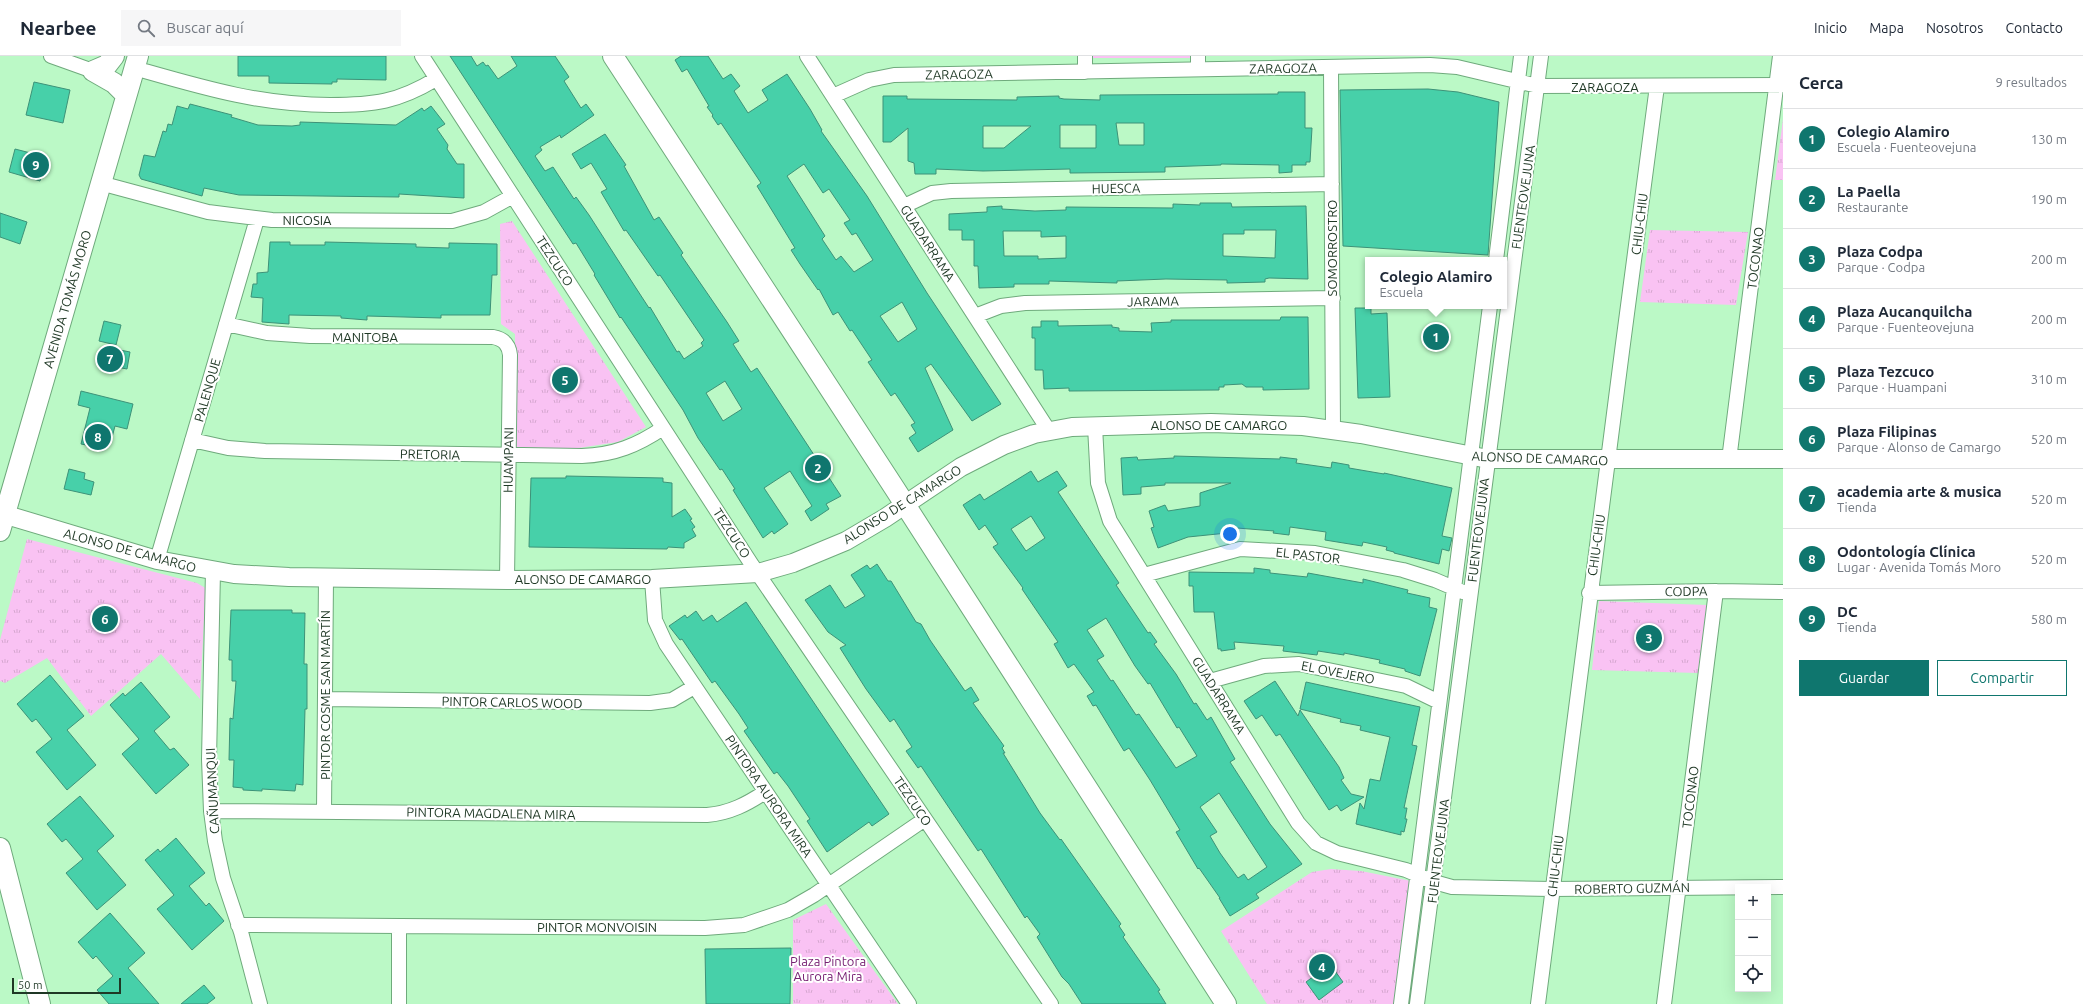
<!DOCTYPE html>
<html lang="es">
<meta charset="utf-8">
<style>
body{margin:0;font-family:Ubuntu,sans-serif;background:#f6f6f7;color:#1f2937}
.controls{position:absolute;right:12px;bottom:12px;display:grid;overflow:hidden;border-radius:0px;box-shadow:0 4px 16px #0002}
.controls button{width:36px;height:36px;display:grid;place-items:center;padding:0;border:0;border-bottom:1px solid #e0e1e3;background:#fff;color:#1f2937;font:20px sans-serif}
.scale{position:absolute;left:12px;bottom:10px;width:109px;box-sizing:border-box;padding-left:4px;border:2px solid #1f3825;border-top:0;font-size:11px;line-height:14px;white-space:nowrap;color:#1f3825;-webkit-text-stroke:3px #fff;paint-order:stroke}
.you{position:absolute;left:1230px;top:478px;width:14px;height:14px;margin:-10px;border:3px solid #fff;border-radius:50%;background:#1a73e8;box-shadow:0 0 0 6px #1a73e833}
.badge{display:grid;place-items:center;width:26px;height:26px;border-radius:50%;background:#0f766e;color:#fff;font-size:13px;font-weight:700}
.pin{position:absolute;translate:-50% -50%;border:2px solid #fff;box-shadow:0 1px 4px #0006}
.popup{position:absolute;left:1365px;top:201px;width:142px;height:52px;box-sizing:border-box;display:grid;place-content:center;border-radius:0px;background:#fff;filter:drop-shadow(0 1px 3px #0005);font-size:13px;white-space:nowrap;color:#747a83}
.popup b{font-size:15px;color:#1f2937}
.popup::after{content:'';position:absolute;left:50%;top:100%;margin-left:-8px;border:8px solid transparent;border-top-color:#fff}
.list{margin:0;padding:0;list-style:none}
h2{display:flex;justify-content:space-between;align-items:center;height:52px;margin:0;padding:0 16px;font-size:17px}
h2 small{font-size:13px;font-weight:400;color:#747a83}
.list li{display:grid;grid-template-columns:26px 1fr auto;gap:12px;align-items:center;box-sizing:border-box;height:60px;padding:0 16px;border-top:1px solid #e0e1e3}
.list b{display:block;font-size:15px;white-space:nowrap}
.list p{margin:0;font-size:13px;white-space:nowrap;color:#747a83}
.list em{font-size:13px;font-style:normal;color:#747a83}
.actions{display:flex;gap:8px;padding:12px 16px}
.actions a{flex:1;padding:9px 0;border:1px solid #0f766e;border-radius:0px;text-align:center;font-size:14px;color:#0f766e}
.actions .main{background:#0f766e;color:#fff}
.icon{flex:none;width:22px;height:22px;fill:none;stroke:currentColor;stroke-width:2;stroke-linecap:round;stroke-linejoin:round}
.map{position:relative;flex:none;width:1783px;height:948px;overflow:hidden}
header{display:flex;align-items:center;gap:24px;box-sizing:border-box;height:56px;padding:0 20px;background:#fff;border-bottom:1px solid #e0e1e3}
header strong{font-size:19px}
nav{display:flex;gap:22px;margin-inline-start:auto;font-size:14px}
.search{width:280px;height:36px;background:#f6f6f7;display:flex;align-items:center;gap:10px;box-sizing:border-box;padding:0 14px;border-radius:0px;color:#747a83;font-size:15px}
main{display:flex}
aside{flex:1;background:#fff}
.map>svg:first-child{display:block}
.park{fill:url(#park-tufts)}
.building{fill:#47d0a9;stroke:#3d9278;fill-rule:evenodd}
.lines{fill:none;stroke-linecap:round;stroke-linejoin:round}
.minor-casing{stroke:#6faa7c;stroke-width:16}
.tertiary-casing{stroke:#6faa7c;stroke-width:20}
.secondary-casing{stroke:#6faa7c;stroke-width:22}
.minor{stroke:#fff;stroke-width:14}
.tertiary{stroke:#fff;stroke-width:18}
.secondary{stroke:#fff;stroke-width:20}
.labels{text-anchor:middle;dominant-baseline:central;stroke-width:4;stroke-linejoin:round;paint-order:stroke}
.street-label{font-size:13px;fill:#1f3825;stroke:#fff}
.park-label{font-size:13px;fill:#761f72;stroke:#fff}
</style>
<header>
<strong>Nearbee</strong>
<div class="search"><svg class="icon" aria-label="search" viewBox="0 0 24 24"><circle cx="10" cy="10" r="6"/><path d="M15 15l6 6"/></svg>Buscar aquí</div>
<nav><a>Inicio</a><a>Mapa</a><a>Nosotros</a><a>Contacto</a></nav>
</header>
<main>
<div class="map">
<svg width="1783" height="948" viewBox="0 0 1783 948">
<defs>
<pattern id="park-tufts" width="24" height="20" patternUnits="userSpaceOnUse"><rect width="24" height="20" fill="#f9c2f3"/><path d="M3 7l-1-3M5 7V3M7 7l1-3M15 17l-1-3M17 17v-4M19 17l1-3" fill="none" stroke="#d5a7d0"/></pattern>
</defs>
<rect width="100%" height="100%" fill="#bbf9c6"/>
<path class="park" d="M1092,0H1190V2H1092Z
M1783,63V124H1775Z
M512,165L646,371L618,386L572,393L515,392V278L501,268L500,168Z
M1650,174L1748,176L1736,249L1640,246Z
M27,483L197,527L207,533L205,542L200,643L161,598L91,660L47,602L5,627L0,625V584Z
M1599,545L1707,549L1698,617L1592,614Z
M1331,813L1361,815L1411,825L1395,948H1267L1221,875L1312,816Z
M826,848L898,948H793V864Z"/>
<path class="building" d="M238,0H386V24L337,23V26H332V28L269,27V20H238Z
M450,0H471L477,10L483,6L486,10L488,9L498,23L517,10L511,0H555L569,21L564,25L581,52L586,48L594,59L561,82L560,79L540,91L542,94L535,100L545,115L553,111L574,143L576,141L589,159L634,229L649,252L650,251L677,296L679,295L684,303L703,290L701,287L704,284L660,219L658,220L626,174L624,175L601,136L607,133L591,107L581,113L572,98L605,78L626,109L624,110L654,164L659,161L683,197L681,199L727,266L739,285L733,288L751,316L757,312L841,440L826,448L829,453L811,465L805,455L812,450L790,415L764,432L788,468L774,478L772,475L763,482L733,434L735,433L722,413L720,414L698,382L683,354L621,261L620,262L594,219L595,218L576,187L573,188ZM725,325L742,353L723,365L706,337Z
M681,0H708L723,23L731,18L740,30L734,35L748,57L768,44L762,34L787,18L810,53L822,74L821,75L867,140L927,237L1001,348L972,365L931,308L925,312L953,374L918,396L909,382L916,377L911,369L915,367L895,337L891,340L868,306L872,304L852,274L850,275L838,256L833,259L819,233L818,234L800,208L791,194L795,192L757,130L761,127L721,67L718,69L712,60L713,59L707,51L709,50L687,13L682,16L675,4ZM804,108L823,137L829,133L850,164L844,167L852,179L856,177L873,204L854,216L841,200L836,204L822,183L825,180L787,120ZM902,246L917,273L898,286L880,260Z
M34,26L70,34L63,67L26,59Z
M1428,33L1458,36L1499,46L1488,199L1343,190L1340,34Z
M1278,36H1305V72H1312L1310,106H1306V109H1292V116L1279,117V109L1221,108V109L1165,111V116L1070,117V113L983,115L936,113V118H915L914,107L908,105V72L891,86H883V40H907V43L1017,44V41L1059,40V42L1064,43L1100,44V39L1278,38ZM1116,67H1144V89H1119ZM1060,69H1096V92H1060ZM983,70H1031L1004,92H983Z
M190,48L232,59L231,61L258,69L292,70L300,69V66L396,69L422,52L424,55L431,50L445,68L437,73L448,89L447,93L457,108H464V142L399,138V141L239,139L204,132L202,140L141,123L139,119L144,99L155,101L163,75L166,76L168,68L172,69L177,50L188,53Z
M15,93L46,101L40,125L9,116Z
M1200,147H1231L1232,151L1306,150L1308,223L1269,222L1265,223V226L1227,227V224L1166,223L1117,225V227L1049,225V228H1014V231L979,232L978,210H974V184H962V174H949V158L987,156V151L1002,150V153L1035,155L1066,154V151L1173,152V148L1200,149ZM1244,174H1276L1275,202L1223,200V178H1244ZM1003,175H1041V181L1066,180V202L1038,203V200H1004Z
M0,157L27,166L20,188L0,181Z
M270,186H290V189H325V186L416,188V191L449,192V187L497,188V219H492L490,259H441V262L367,260V264L341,262V260L289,259V268L262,266L263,242L251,241L253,228H257V217L268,216Z
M1355,252H1371V258L1387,257L1390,341L1358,342Z
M1281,261H1308L1309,333L1263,334V331H1246L1242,328L1224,329V331H1219V334L1069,335V332L1044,333L1043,314H1035V282H1032V271H1041V265H1058V270L1112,269V271L1119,272V275L1152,276L1151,267L1171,266V264H1280Z
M104,265L121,269L116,289L99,285Z
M105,291L130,296L127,313L101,308Z
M81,335L133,348L127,373L115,370L110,389L98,386L96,391L81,388L90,352L78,349Z
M1174,400L1280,403V401L1297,403L1296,407L1331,412L1332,406L1349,409V412L1384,418V417L1452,432L1442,480L1452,482L1449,495L1442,493L1439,508L1394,497V496L1386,494L1387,491L1363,486L1362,490L1325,484L1326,476L1290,471L1289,479L1273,477L1274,475L1237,472V476L1188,481L1158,492L1151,472L1154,471L1149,455L1165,449L1168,455L1200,450V437L1231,427H1165V429L1141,431V438L1123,439L1121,402L1137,401L1138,404L1174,402Z
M69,413L85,417L84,423L94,426L91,439L64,433Z
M1031,415L1038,426L1057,415L1067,430L1058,436L1119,527L1116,529L1148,577L1150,576L1157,586L1154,588L1176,618L1194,648L1196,647L1207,664L1211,661L1235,703L1230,706L1270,768L1302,808L1256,838L1259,842L1230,860L1219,842H1220L1199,812L1198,813L1176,776L1180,774L1150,724L1129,692L1124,695L1096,649L1093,650L1087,640L1094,636L1074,608L1068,612L1054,588L1058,586L1022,533L1023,532L993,491L998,488L985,469L979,474L963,449L980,438L984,444ZM1031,460L1045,482L1026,495L1011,473ZM1106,562L1135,610L1148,628L1150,627L1177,672L1179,671L1197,700L1176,712L1139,658L1136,659L1113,624L1111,625L1097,604L1104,600L1087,574ZM1219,737L1267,811L1248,824L1244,818L1238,822L1220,797L1210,780L1217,776L1200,751Z
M566,420L663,422V426L672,427V461L685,453L692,463L690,464L695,471L692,473L696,480L684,487V492L668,491L667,493L529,491L531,422H566Z
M877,508L888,525H891L916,566L921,568L930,584L965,635L971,631L979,644L973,647L1004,690L1002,692L1005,697H1003L1040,757L1060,784L1061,783L1121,868L1119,870L1125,879L1123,881L1160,934L1158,935L1166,948H1082L1069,928L1062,921L1037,881L1040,878L1027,860L1025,862L981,793L978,795L921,710L918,712L906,695L912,691L894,663L890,666L866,633L840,592L846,589L828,576L805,544L830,529L845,552L865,540L851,519L867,509L870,513Z
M1254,512L1270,514V517L1307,521L1308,517L1363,527V523L1408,534L1407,537L1430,542L1429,551L1437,553L1420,620L1405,615V613L1379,607L1380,604L1344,597V599L1318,595L1317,599L1283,595L1284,590L1234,586L1235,593L1221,595V593H1218L1214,556H1194L1193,530H1189V516L1254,517Z
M746,546L889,758L872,770L869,766L827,796L807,765L810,763L788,730L777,716L774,718L744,675L748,672L739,658L715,625L712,627L682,583L680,584L669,570L685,559L687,562L696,555L703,565L712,559L717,566Z
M231,554H292V557H305L304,608H307V653H305L303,729L296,728L295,735L262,733V735L243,734V732L233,731L234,704H229L230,662L233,663L236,625H232V604H229Z
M50,619L84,660L67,674L96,709L67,734L36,696L52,683L36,663L32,666L17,648Z
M1275,625L1298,660L1300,654L1321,685L1339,711L1344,722L1341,724L1351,738L1364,741L1341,755L1337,749L1329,754L1280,678L1276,680L1262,659L1256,663L1244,645Z
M141,626L170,661L154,675L170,694L174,692L189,709L156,738L122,698L139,683L110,649L123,637L125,640Z
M1306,626L1420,651L1412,689L1417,690L1404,752H1407L1405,763H1407L1404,776L1401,775V779L1356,768L1360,747L1364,753L1370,723L1380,725L1390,681L1360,674L1361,670L1340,666L1341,663L1300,653Z
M80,740L114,780L97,795L126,829L97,854L66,817L83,803L66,783L62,786L47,768Z
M176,782L205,817L189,830L206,850L209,847L224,865L192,894L157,853L174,839L145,804L158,793L160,796Z
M110,857L145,897L128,912L159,948H109L97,934L113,920L96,900L93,903L78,886Z
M791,892L790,948H706L705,893Z
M1330,908L1343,926L1319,944L1306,926Z
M204,929L215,942L207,948H181Z"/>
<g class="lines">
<g class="minor-casing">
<path id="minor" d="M51,0L93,15
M422,0L752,509L1051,948
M807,0L1049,375
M1085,0V16
M1198,0V12
M1331,11L1333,373
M134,12C201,31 259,49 330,49C374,49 398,46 436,23
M833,40L869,24L894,19L1430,9L1457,11L1538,30L1783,29
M100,127L208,156L272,164L452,165L484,156L513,140
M904,150L932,137L951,135L1332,128
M1496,204L1521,0
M975,260L1001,250L1025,247L1333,242
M226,268L267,277L310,280L493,281C504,283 509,289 510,299L507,524
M1095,370L1098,427L1110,465L1298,767L1316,787L1337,797L1406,814L1434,826L1452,831L1552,833L1783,831
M192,384L228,392L265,395L582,400C614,399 638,389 663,372
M1729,404L1780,0
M157,504L257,163
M213,515L209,703L211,755L215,785L223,822L241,876L260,948
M1144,519L1240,493L1315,497L1403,514L1435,524L1463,536
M652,523L655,564L666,588L909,948
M1589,537L1716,535L1783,536
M1210,625L1264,610L1299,608L1406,630L1439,646
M325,643L650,647L672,644L694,631
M211,755L707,759C730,757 747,748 765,736
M324,756L326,522
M238,869L705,872L744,869L788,854L814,839L925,763
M399,948V870
M1401,948L1490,250
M1417,948L1541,0
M1538,948C1575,642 1617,336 1657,30
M1664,948L1716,535"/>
</g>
<g class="tertiary-casing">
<path id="tertiary" d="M0,457L157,504L234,518L289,521L507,524L652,523L758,517L793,507L846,485L885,462L961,411L1004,389L1034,378L1072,371L1211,367L1303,370L1361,378L1488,403H1783"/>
</g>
<g class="secondary-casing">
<path id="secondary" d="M613,0L895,433L1226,948
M93,15L114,27L126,39
M93,15L107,9L114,0
M0,475L138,0
M0,792L40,948"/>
</g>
<use href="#minor" class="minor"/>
<use href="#tertiary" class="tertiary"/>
<use href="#secondary" class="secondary"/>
</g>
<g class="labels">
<g class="street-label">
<text transform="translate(1283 12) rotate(-1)">ZARAGOZA</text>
<text transform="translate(959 18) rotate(-1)">ZARAGOZA</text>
<text x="1605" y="31">ZARAGOZA</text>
<text transform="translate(1116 132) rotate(-1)">HUESCA</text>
<text transform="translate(1523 141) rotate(-82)">FUENTEOVEJUNA</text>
<text x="307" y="164">NICOSIA</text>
<text transform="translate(1639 168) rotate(-83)">CHIU-CHIU</text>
<text transform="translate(928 187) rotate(57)">GUADARRAMA</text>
<text transform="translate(1332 192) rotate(-90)">SOMORROSTRO</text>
<text transform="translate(1755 202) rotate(-83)">TOCONAO</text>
<text transform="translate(555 205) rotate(57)">TEZCUCO</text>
<text transform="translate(67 243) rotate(-74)">AVENIDA TOMÁS MORO</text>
<text transform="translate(1153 245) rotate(-1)">JARAMA</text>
<text x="365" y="281">MANITOBA</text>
<text transform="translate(207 334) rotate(-74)">PALENQUE</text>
<text x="1219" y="369">ALONSO DE CAMARGO</text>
<text transform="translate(430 398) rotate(1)">PRETORIA</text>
<text transform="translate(1540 402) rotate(2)">ALONSO DE CAMARGO</text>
<text transform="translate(508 404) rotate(-89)">HUAMPANI</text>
<text transform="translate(902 448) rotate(-32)">ALONSO DE CAMARGO</text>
<text transform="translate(1478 474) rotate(-83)">FUENTEOVEJUNA</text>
<text transform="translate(732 477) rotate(57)">TEZCUCO</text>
<text transform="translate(1596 489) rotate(-82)">CHIU-CHIU</text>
<text transform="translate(130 494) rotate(15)">ALONSO DE CAMARGO</text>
<text transform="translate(1308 499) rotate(6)">EL PASTOR</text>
<text x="583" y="523">ALONSO DE CAMARGO</text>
<text transform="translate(1686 535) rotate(-1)">CODPA</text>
<text transform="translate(1338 616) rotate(11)">EL OVEJERO</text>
<text transform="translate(325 639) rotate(-90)">PINTOR COSME SAN MARTÍN</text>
<text transform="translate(1219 639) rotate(58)">GUADARRAMA</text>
<text transform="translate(512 646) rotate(1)">PINTOR CARLOS WOOD</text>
<text transform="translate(212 735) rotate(-93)">CAÑUMANQUI</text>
<text transform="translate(769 740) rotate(56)">PINTORA AURORA MIRA</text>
<text transform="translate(1690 741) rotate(-83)">TOCONAO</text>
<text transform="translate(913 745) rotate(56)">TEZCUCO</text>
<text transform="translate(491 757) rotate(1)">PINTORA MAGDALENA MIRA</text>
<text transform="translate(1438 795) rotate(-83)">FUENTEOVEJUNA</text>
<text transform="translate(1555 810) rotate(-83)">CHIU-CHIU</text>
<text transform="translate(1632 832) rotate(-1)">ROBERTO GUZMÁN</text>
<text x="597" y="871">PINTOR MONVOISIN</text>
</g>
<g class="park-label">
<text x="828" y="905">Plaza Pintora<tspan x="828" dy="15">Aurora Mira</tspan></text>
</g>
</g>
</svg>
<div class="controls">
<button>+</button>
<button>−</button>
<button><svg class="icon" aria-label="locate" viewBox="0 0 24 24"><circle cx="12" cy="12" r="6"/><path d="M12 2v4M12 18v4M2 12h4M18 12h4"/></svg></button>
</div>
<div class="scale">50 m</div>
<div class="you"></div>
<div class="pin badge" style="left:1436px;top:281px">1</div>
<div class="popup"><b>Colegio Alamiro</b>Escuela</div>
<div class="pin badge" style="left:818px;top:412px">2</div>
<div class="pin badge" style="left:1649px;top:582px">3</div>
<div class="pin badge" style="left:1322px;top:911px">4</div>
<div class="pin badge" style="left:565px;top:324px">5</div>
<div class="pin badge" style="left:105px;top:563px">6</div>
<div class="pin badge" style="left:110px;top:303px">7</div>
<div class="pin badge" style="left:98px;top:381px">8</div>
<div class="pin badge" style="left:36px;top:109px">9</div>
</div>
<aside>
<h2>Cerca<small>9 resultados</small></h2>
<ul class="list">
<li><span class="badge">1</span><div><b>Colegio Alamiro</b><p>Escuela · Fuenteovejuna</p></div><em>130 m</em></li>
<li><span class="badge">2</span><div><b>La Paella</b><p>Restaurante</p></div><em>190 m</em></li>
<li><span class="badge">3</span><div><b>Plaza Codpa</b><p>Parque · Codpa</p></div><em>200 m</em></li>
<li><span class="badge">4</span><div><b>Plaza Aucanquilcha</b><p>Parque · Fuenteovejuna</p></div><em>200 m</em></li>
<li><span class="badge">5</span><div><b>Plaza Tezcuco</b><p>Parque · Huampani</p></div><em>310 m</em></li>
<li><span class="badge">6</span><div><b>Plaza Filipinas</b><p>Parque · Alonso de Camargo</p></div><em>520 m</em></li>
<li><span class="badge">7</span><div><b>academia arte &amp; musica</b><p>Tienda</p></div><em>520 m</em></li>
<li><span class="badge">8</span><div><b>Odontología Clínica</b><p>Lugar · Avenida Tomás Moro</p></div><em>520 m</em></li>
<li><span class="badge">9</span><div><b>DC</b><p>Tienda</p></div><em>580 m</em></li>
</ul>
<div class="actions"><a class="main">Guardar</a><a>Compartir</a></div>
</aside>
</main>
